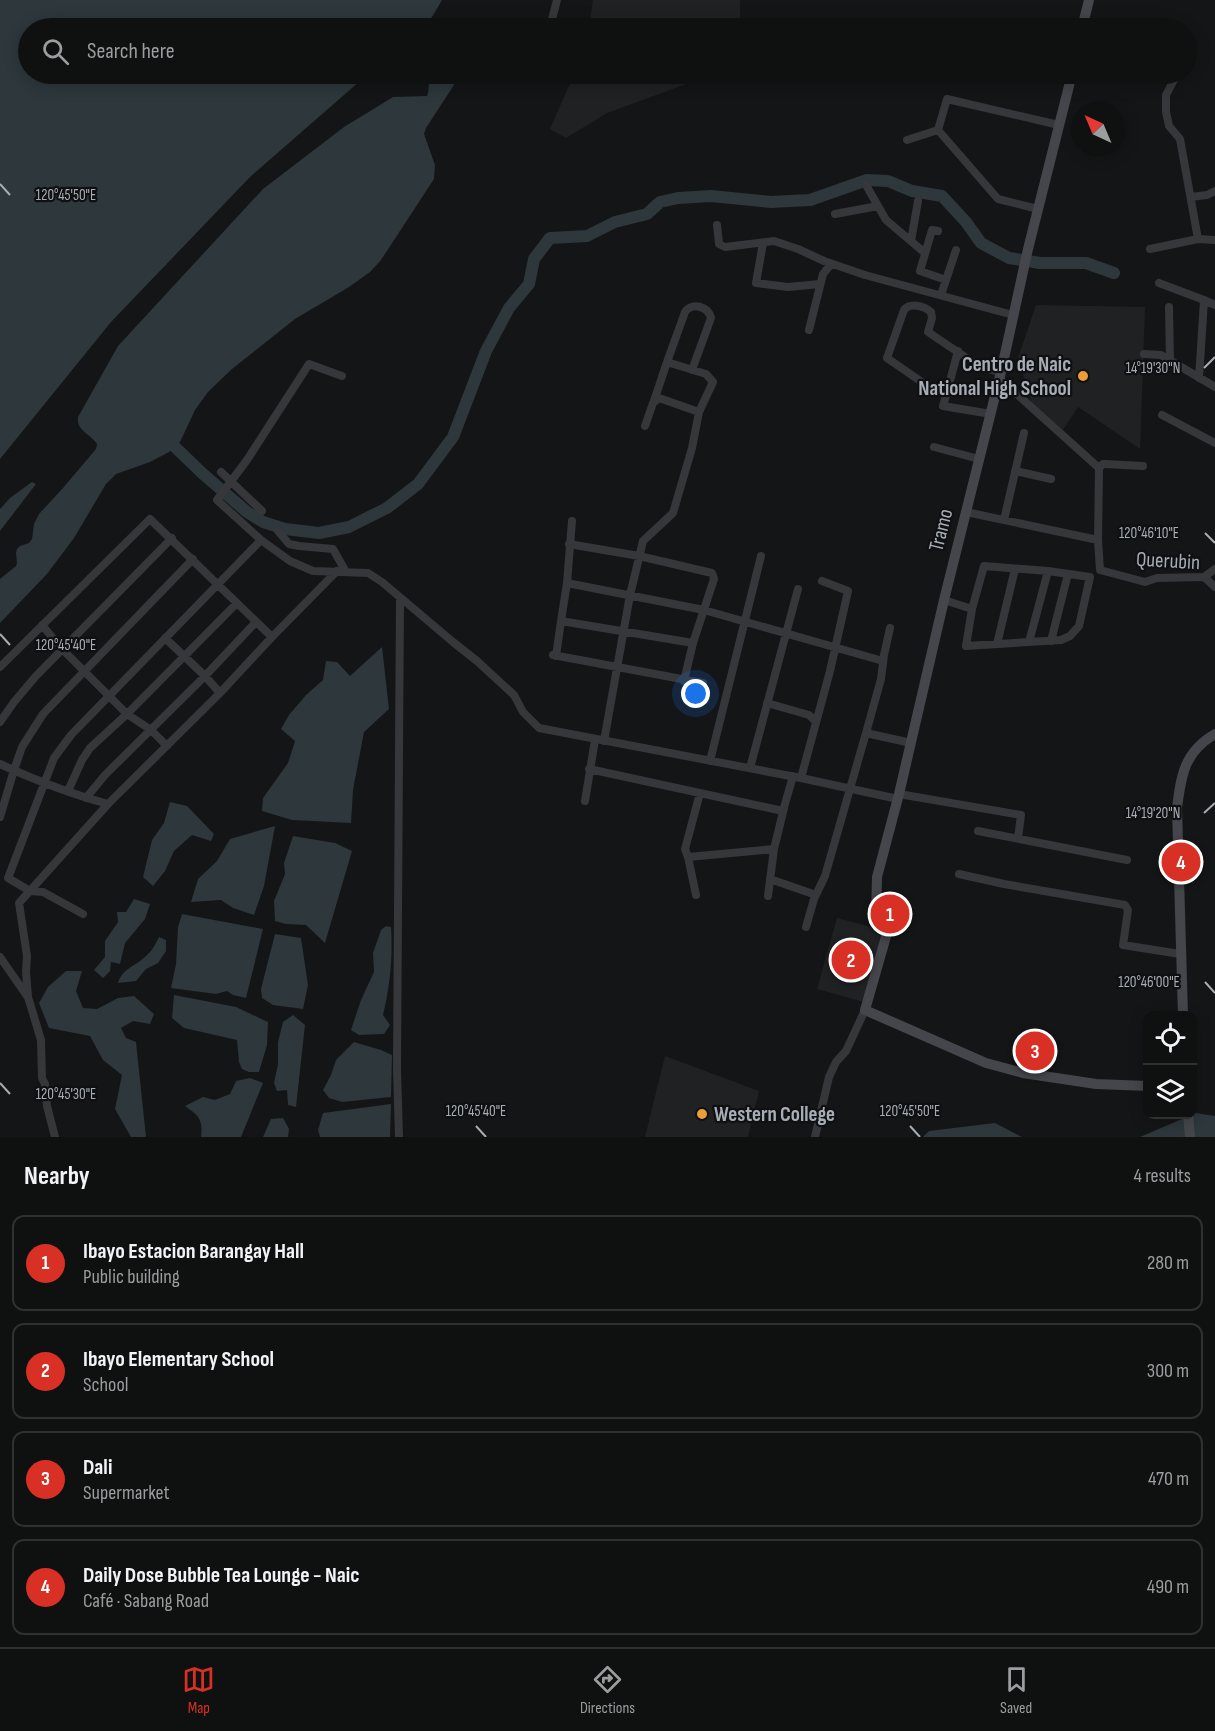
<!DOCTYPE html>
<meta charset="utf-8">
<style>
body{margin:0;font-family:"Sofia Sans Condensed",sans-serif;background:#1d1e1e;color:#f1f3f6}
.controls{position:absolute;right:18px;bottom:18px;display:grid;overflow:hidden;border-radius:12px;box-shadow:0 3px 15px #0003}
.controls button{width:54px;height:54px;display:grid;place-items:center;padding:0;border:0;border-bottom:2px solid #2f3030;background:#0f1010;color:#f1f3f6;font:30px sans-serif}
.compass{position:absolute;left:1071px;top:102px;width:54px;height:54px;border-radius:50%;background:#0f1010;box-shadow:0 3px 15px #0003;rotate:316deg}
.you{position:absolute;left:696px;top:694px;width:21px;height:21px;margin:-15px;border:4px solid #fff;border-radius:50%;background:#1a73e8;box-shadow:0 0 0 9px #1a73e833}
.badge{display:grid;place-items:center;width:39px;height:39px;border-radius:50%;background:#d93025;color:#fff;font-size:20px;font-weight:700}
.pin{position:absolute;translate:-50% -50%;border:3px solid #fff;box-shadow:0 2px 6px #0006}
.list{margin:0;padding:0;list-style:none}
h2{display:flex;justify-content:space-between;align-items:center;height:78px;margin:0;padding:0 24px;font-size:26px}
h2 small{font-size:20px;font-weight:400;color:#9b9d9f}
.list li{display:grid;grid-template-columns:39px 1fr auto;gap:18px;align-items:center;box-sizing:border-box;height:96px;margin:0 12px 12px;padding:0 12px;border:2px solid #2f3030;border-radius:12px}
.list b{display:block;font-size:22px;white-space:nowrap}
.list p{margin:0;font-size:20px;white-space:nowrap;color:#9b9d9f}
.list em{font-size:20px;font-style:normal;color:#9b9d9f}
.icon{flex:none;width:33px;height:33px;fill:none;stroke:currentColor;stroke-width:2;stroke-linecap:round;stroke-linejoin:round}
.map{position:relative;flex:none;width:1215px;height:1137px;overflow:hidden}
.search{position:absolute;background:#0f1010;box-shadow:0 3px 15px #0003;left:18px;right:18px;top:18px;height:66px;display:flex;align-items:center;gap:15px;box-sizing:border-box;padding:0 21px;border-radius:33px;color:#9b9d9f;font-size:22px}
.sheet{height:510px;background:#0f1010}
nav{display:flex;justify-content:space-around;align-items:center;box-sizing:border-box;height:84px;border-top:2px solid #2f3030;background:#0f1010;font-size:16px;color:#9b9d9f}
nav a{display:grid;justify-items:center;gap:3px}
nav .on{color:#d93025}
.map>svg:first-child{display:block}
.built{fill:#202123}
.water{fill:#2d373c}
.lines{fill:none;stroke-linecap:round;stroke-linejoin:round}
.river{stroke:#2d373c;stroke-width:12}
.street{stroke:#36373b;stroke-width:8}
.secondary{stroke:#44464b;stroke-width:10}
.ticks{fill:none;stroke:#a7adb6;stroke-width:2}
.poi-dot{fill:#ed9c36;stroke:#0f1011;stroke-width:2}
.labels{text-anchor:middle;dominant-baseline:central;stroke-width:4.5;stroke-linejoin:round;paint-order:stroke}
.poi-label{font-size:21px;font-weight:bold;fill:#a7adb6;stroke:#0f1011;text-anchor:end}
.street-label{font-size:21px;fill:#a7adb6;stroke:#0f1011}
.ticks-label{font-size:15px;text-anchor:middle;fill:#a7adb6;stroke:#0f1011;stroke-width:4.5;stroke-linejoin:round;paint-order:stroke}
</style>
<div class="map">
<svg width="1215" height="1137" viewBox="0 0 1215 1137">
<rect width="100%" height="100%" fill="#141516"/>
<path class="built" d="M593,0H740V28H589Z
M574,74H700L703,78L607,113L566,138L550,129Z
M1036,305L1145,307L1140,449L1078,407L1063,430L1032,405L1018,358Z
M837,918L884,930L864,1002L817,989Z
M665,1056L759,1091L748,1137H645Z"/>
<path class="water" d="M0,0H442L432,17L419,28H28V74H368L250,177L111,322L0,459Z
M430,75L452,77L455,80L454,85L426,128L424,134L435,165L434,179L381,260L370,272L349,287L295,319L232,369L208,392L195,410L180,442L171,451L150,462L116,474L106,484L74,538L47,574L0,623V579L16,566L17,563L16,553L17,549L20,546L29,543L32,539L34,524L39,514L63,488L96,449L97,444C91,434 76,431 78,417L118,346L263,189L344,127L393,97L427,96L428,93Z
M32,482L36,484L0,531V509L10,498Z
M382,647L389,709L364,732L353,790L351,823L292,820L262,811L263,798L288,763L295,741L281,729L289,715L306,695L323,680L326,661L337,662L350,676Z
M170,802L187,806L214,834L211,841L192,835L174,851L165,871L153,886L143,877L152,840L164,823Z
M275,826L264,886L254,915L233,908L221,900L191,902L198,879L217,861L230,839Z
M293,836L335,843L352,851L325,943L306,925L286,924L275,921L274,901L285,874L284,863Z
M134,899L150,904L145,919L125,943L120,964L111,962L110,971L103,978L94,970L105,957V941L118,922L117,912H126Z
M182,914L263,929L246,998L233,995L227,991L216,994L171,988L176,964L178,927Z
M386,926L391,927C393,956 390,987 383,1015L390,1025L384,1034L359,1035L351,1030L361,1000L374,972L373,953L381,930Z
M275,934L301,938L308,985L303,1009L273,1005L262,998L261,989Z
M159,937L166,940V951L158,963L146,969L136,981L118,983C122,969 135,966 145,957C152,951 155,945 159,937Z
M66,971H82L76,991L83,1008L97,1009L118,998L134,996L154,1014L150,1024L133,1021L121,1028L126,1038L136,1042L146,1137H131L115,1109L122,1075L103,1060L90,1036L49,1028L39,1003L48,987Z
M174,995L236,1007L268,1022L267,1045L259,1072H249L242,1069L239,1062L237,1040L184,1028L172,1018Z
M293,1015L305,1025L296,1107L288,1105L287,1090L277,1091L274,1083L278,1064V1042L283,1022Z
M354,1042L381,1050L392,1055L391,1097L342,1102L329,1098L323,1090L331,1075L336,1060Z
M250,1078L263,1083L241,1137H201C203,1119 199,1116 185,1106L203,1097L215,1100L230,1094L236,1081Z
M391,1104L390,1137H320L318,1130L323,1113Z
M1196,1113L1215,1116V1137H1140Z
M283,1118L289,1129L288,1137H263L271,1119Z
M995,1123L1022,1137H923L929,1131Z"/>
<g class="lines">
<path class="river" d="M175,447L202,473L247,512L263,522L285,529L319,533L349,527L387,508L418,484L453,437L486,351L509,308L529,284L534,259L550,238L587,236L615,222L647,214L660,202L678,198L711,196L771,202L810,200L867,180L888,181L912,191L942,196L966,222L981,243L1009,258L1040,263H1086L1114,273"/>
<path class="street" d="M550,27L557,0
M1186,57L1190,50
M1177,74L1166,95V112L1169,126L1180,139L1198,239
M938,130L947,99L1059,125
M907,140L938,130L998,199L1038,209
M866,185L886,220L925,253
M1191,197L1207,195L1215,191
M835,214L878,206
M717,225L719,244L725,247L774,241L798,249L824,261L865,275L1013,315
M938,231L932,230L920,271L946,280
M911,241L918,201
M763,243L756,283L788,287L820,284
M1150,249L1198,239L1215,240
M1159,283L1204,300
M941,295L956,250
M1169,307L1170,360
M809,330L823,274L831,264
M958,351L947,392L929,387L887,358L904,310C910,302 924,306 931,312L932,318L928,332L980,367L1001,372
M1144,354L1161,355L1215,387
M342,376L309,364L247,460L217,500L261,540L290,561L313,571L368,573L382,582L453,642L477,661L514,695L523,712L539,728L801,778L898,799
M1199,378L1204,300L1215,305
M1000,379L1099,468L1098,540L1100,570L1145,582L1157,578L1204,577L1215,587
M947,392L943,406L991,414
M654,401L667,362
M1162,415L1215,443
M645,426L653,403L659,398L699,412
M934,447L979,459
M1099,468L1103,464H1105L1143,466
M1015,471L1051,479
M221,472L262,511
M966,512L1098,540
M1004,520L1024,433
M278,531L289,544L299,546L333,549L346,572
M569,544L639,556L712,573L714,579L693,643L684,681
M984,566L1048,571L1090,577L1079,626L1070,636L1061,640L966,646L972,609Z
M1204,577L1215,569
M567,583L704,610L883,661
M944,600L972,609
M561,621L567,583L572,521
M42,625L63,650L127,714L151,730L167,746
M165,638L205,676L220,693
M1051,641L1068,574
M1029,642L1048,571
M997,644L1015,569
M553,655L703,683
M556,656L561,621L693,643
M0,667L150,519L272,637L337,571
M767,703L809,715L816,722
M0,722L14,702L36,676L172,538
M866,733L911,743
M604,741L630,595L643,541L673,513L692,448L699,412L713,382L706,374L667,362L685,312C692,302 708,306 711,318L692,370
M710,761L761,556
M0,764C35,780 71,794 108,804
M750,768L798,589
M589,769L783,811L793,776
M801,778L830,671L848,591L822,581
M68,791L82,760L90,748L127,714L237,603
M899,794L1021,815L1018,838
M86,798L105,775L205,676L256,622
M585,801L595,740
M0,817L14,770L22,747L43,714L193,559
M978,831L1127,860
M688,857L774,849L784,808
M959,874L1004,884L1125,905L1128,910L1123,945L1180,954
M770,879L816,895
M696,895L688,857L685,849L700,793
M768,896L774,849
M83,914L43,892L30,891L8,878L54,758L71,735L261,540
M806,927L814,899L825,876L866,733L881,679L884,655L890,628
M0,957L27,996
M55,1137L47,1106L45,1084L42,1078L41,1040L28,997L26,972L27,956L19,903L108,804L220,693L272,637
M399,1137L397,1069L400,598
M815,1137L829,1077L836,1062L846,1051L865,1010"/>
<path class="secondary" d="M1082,28L1089,0
M1072,74L1028,249L1001,372L944,600L899,794L877,877L876,915L886,927L887,933L865,1010L986,1063L1023,1073L1096,1084L1148,1086
M1183,1016L1177,808C1181,776 1184,752 1215,734
M1188,1114L1190,1137"/>
</g>
<path class="ticks" d="M0,184L10,195M1204,368L1215,357M1205,533L1215,543M0,634L10,645M1204,813L1215,803M1205,982L1215,993M0,1083L10,1094M476,1126L486,1137M910,1126L920,1137"/>
<g class="poi-dot">
<circle cx="1083" cy="376" r="6"/>
<circle cx="702" cy="1114" r="6"/>
</g>
<g class="labels">
<g class="poi-label">
<text x="1071" y="364">Centro de Naic<tspan x="1071" dy="24">National High School</tspan></text>
<text x="714" y="1114" text-anchor="start">Western College</text>
</g>
<g class="street-label">
<text transform="translate(941 530) rotate(-76)">Tramo</text>
<text transform="translate(1168 561) rotate(3)">Querubin</text>
</g>
</g>
<g class="ticks-label">
<text x="66" y="200">120°45'50"E</text>
<text x="1153" y="373">14°19'30"N</text>
<text x="1149" y="538">120°46'10"E</text>
<text x="66" y="650">120°45'40"E</text>
<text x="1153" y="818">14°19'20"N</text>
<text x="1149" y="987">120°46'00"E</text>
<text x="66" y="1099">120°45'30"E</text>
<text x="476" y="1116">120°45'40"E</text>
<text x="910" y="1116">120°45'50"E</text>
</g>
</svg>
<div class="controls">
<button><svg class="icon" aria-label="locate" viewBox="0 0 24 24"><circle cx="12" cy="12" r="6"/><path d="M12 2v4M12 18v4M2 12h4M18 12h4"/></svg></button>
<button><svg class="icon" aria-label="layers" viewBox="0 0 24 24"><path d="M12 4l9 5-9 5-9-5zM3 14l9 5 9-5"/></svg></button>
</div>
<svg class="compass" viewBox="-18 -18 36 36"><path d="M0-13l5 13h-10z" fill="#e53935"/><path d="M0 13l5-13h-10z" fill="#9b9d9f"/></svg>
<div class="you"></div>
<div class="pin badge" style="left:890px;top:914px">1</div>
<div class="pin badge" style="left:851px;top:960px">2</div>
<div class="pin badge" style="left:1035px;top:1051px">3</div>
<div class="pin badge" style="left:1181px;top:862px">4</div>
<div class="search"><svg class="icon" aria-label="search" viewBox="0 0 24 24"><circle cx="10" cy="10" r="6"/><path d="M15 15l6 6"/></svg>Search here</div>
</div>
<section class="sheet">
<h2>Nearby<small>4 results</small></h2>
<ul class="list">
<li><span class="badge">1</span><div><b>Ibayo Estacion Barangay Hall</b><p>Public building</p></div><em>280 m</em></li>
<li><span class="badge">2</span><div><b>Ibayo Elementary School</b><p>School</p></div><em>300 m</em></li>
<li><span class="badge">3</span><div><b>Dali</b><p>Supermarket</p></div><em>470 m</em></li>
<li><span class="badge">4</span><div><b>Daily Dose Bubble Tea Lounge - Naic</b><p>Café · Sabang Road</p></div><em>490 m</em></li>
</ul>
</section>
<nav>
<a class="on"><svg class="icon" aria-label="map" viewBox="0 0 24 24"><path d="M3 6l6-2 6 2 6-2v14l-6 2-6-2-6 2zM9 4v14M15 6v14"/></svg>Map</a>
<a><svg class="icon" aria-label="directions" viewBox="0 0 24 24"><path d="M12 3l9 9-9 9-9-9zM9 14v-3h6M13 9l2 2-2 2"/></svg>Directions</a>
<a><svg class="icon" aria-label="saved" viewBox="0 0 24 24"><path d="M7 4h10v16l-5-4-5 4z"/></svg>Saved</a>
</nav>
